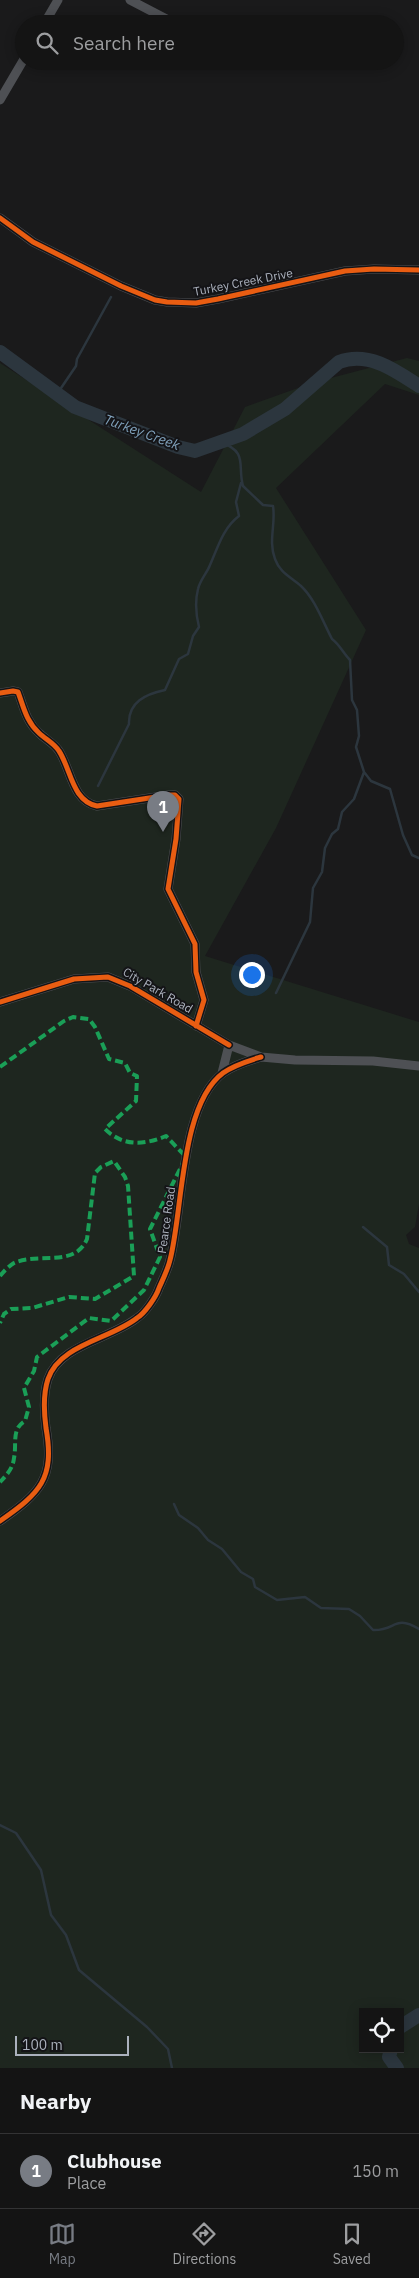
<!DOCTYPE html>
<style>
body{margin:0;font-family:"IBM Plex Sans",sans-serif;background:#212122;color:#f1f3f6}
.controls{position:absolute;right:15px;bottom:15px;display:grid;overflow:hidden;border-radius:0px;box-shadow:0 2px 12px #0003}
.controls button{width:45px;height:45px;display:grid;place-items:center;padding:0;border:0;border-bottom:1px solid #333334;background:#141414;color:#f1f3f6;font:25px sans-serif}
.scale{position:absolute;left:15px;bottom:12px;width:114px;box-sizing:border-box;padding-left:5px;border:2px solid #abb1bd;border-top:0;font-size:14px;line-height:18px;white-space:nowrap;color:#abb1bd;-webkit-text-stroke:4px #141417;paint-order:stroke}
.you{position:absolute;left:251px;top:974px;width:18px;height:18px;margin:-12px;border:4px solid #fff;border-radius:50%;background:#1a73e8;box-shadow:0 0 0 8px #1a73e833}
.badge{display:grid;place-items:center;width:32px;height:32px;border-radius:50%;background:#787c84;color:#fff;font-size:16px;font-weight:700}
.pin{position:absolute;translate:-50% -41px;filter:drop-shadow(0 1px 2px #0008)}
.pin::after{content:'';position:absolute;top:26px;width:18px;height:15px;background:inherit;clip-path:polygon(0 0,100% 0,50% 100%)}
.list{margin:0;padding:0;list-style:none}
h2{display:flex;justify-content:space-between;align-items:center;height:65px;margin:0;padding:0 20px;font-size:21px}
h2 small{font-size:16px;font-weight:400;color:#9d9ea0}
.list li{display:grid;grid-template-columns:32px 1fr auto;gap:15px;align-items:center;box-sizing:border-box;height:75px;padding:0 20px;border-top:1px solid #333334}
.list b{display:block;font-size:19px;white-space:nowrap}
.list p{margin:0;font-size:16px;white-space:nowrap;color:#9d9ea0}
.list em{font-size:16px;font-style:normal;color:#9d9ea0}
.icon{flex:none;width:28px;height:28px;fill:none;stroke:currentColor;stroke-width:2;stroke-linecap:round;stroke-linejoin:round}
.map{position:relative;flex:none;width:419px;height:2068px;overflow:hidden}
.search{position:absolute;background:#141414;box-shadow:0 2px 12px #0003;left:15px;right:15px;top:15px;height:55px;display:flex;align-items:center;gap:12px;box-sizing:border-box;padding:0 18px;border-radius:28px;color:#9d9ea0;font-size:19px}
.sheet{height:140px;background:#141414}
nav{display:flex;justify-content:space-around;align-items:center;box-sizing:border-box;height:70px;border-top:1px solid #333334;background:#141414;font-size:14px;color:#9d9ea0}
nav a{display:grid;justify-items:center;gap:2px}
nav .on{color:#787c84}
.map>svg:first-child{display:block}
.green{fill:#1e261f;fill-rule:evenodd}
.lines{fill:none;stroke-linecap:round;stroke-linejoin:round}
.stream{stroke:#2c363e;stroke-width:2.5}
.river{stroke:#2c363e;stroke-width:14}
.minor{stroke:#4e5054;stroke-width:9}
.quiet{stroke:#1a9f57;stroke-width:4;stroke-dasharray:8 4;stroke-linecap:butt}
.cycleway-casing{stroke:#141417;stroke-width:8}
.cycleway{stroke:#e95d12;stroke-width:5}
.labels{text-anchor:middle;dominant-baseline:central;stroke-width:4;stroke-linejoin:round;paint-order:stroke}
.street-label{font-size:12px;fill:#abb1bd;stroke:#141417}
.water-label{font-size:14px;font-style:italic;fill:#7fa0ba;stroke:#141417}
</style>
<div class="map">
<svg width="419" height="2068" viewBox="0 0 419 2068">
<rect width="100%" height="100%" fill="#1a1a1b"/>
<path class="green" d="M407,358L419,361V395L385,384L276,488L366,630L276,828L205,956L419,1022V1204L415,1227L406,1235L409,1244L419,1248V2068H0V363L201,492L245,407L312,383ZM363,2012H400V2049H363Z"/>
<g class="lines">
<path class="stream" d="M57,394L76,366L77,359L111,297
M220,442C249,452 237,465 243,486L263,505L273,506C276,524 268,541 275,559C280,573 291,577 301,586C315,599 323,622 332,639C340,645 343,653 350,660L352,700L357,710L359,736L356,747L364,772L371,781L390,789L403,835L412,855L419,858
M98,786L129,724C128,702 146,694 165,690L179,659L188,654L193,636L199,627C196,615 195,601 198,589C200,580 207,573 210,565C218,547 223,528 239,516L236,502L241,483
M276,993L310,922L313,888L322,872L325,848L332,834L338,829L342,812L354,799L364,772
M363,1227L387,1247L389,1265L404,1274L419,1292
M174,1504L179,1515L198,1528L208,1540L222,1549L241,1572L253,1579L255,1587L277,1600L305,1597L321,1608L349,1609L360,1616L373,1630C396,1631 394,1614 419,1629
M0,1825L16,1833L41,1870L51,1915L66,1935L79,1970L147,2027L168,2049L172,2068"/>
<path class="river" d="M0,352L75,407L178,447L195,451L243,434L285,409L339,362C368,351 395,370 419,386
M400,2027L419,2015
M391,2049L389,2057L397,2068"/>
<path class="minor" d="M130,0L176,24
M44,24L58,0
M0,100L24,59
M0,218L33,242L121,286L155,300L167,302L196,303L218,299L345,271L374,269L419,270
M0,693L13,691L18,692C24,708 26,721 39,733C45,739 54,743 59,751C71,769 72,801 97,806L169,795H175L179,799L176,839L168,889L195,944L196,972L204,1000L196,1026
M0,1002L74,979L108,977L130,986L229,1045L261,1057L295,1060L373,1061L419,1066
M222,1073L229,1045
M0,1521C40,1493 55,1479 46,1428C44,1413 43,1394 48,1379C60,1344 111,1339 137,1318C145,1313 156,1297 159,1288C163,1279 168,1269 170,1260C183,1211 180,1105 223,1073C234,1065 248,1061 261,1057"/>
<path class="quiet" d="M0,1067L64,1021L73,1017L89,1019L95,1027L109,1059L125,1063L130,1073L137,1076L136,1101L105,1129C123,1147 145,1145 166,1136L186,1157L150,1229L160,1257L144,1290L111,1321L89,1318L37,1357L34,1371L24,1388L29,1407L25,1421C11,1429 17,1444 14,1458C13,1468 7,1475 0,1482
M0,1276C4,1271 9,1266 14,1263C38,1252 75,1268 87,1239L95,1173L101,1167L114,1161L125,1177L128,1186L134,1276L95,1299L69,1297L32,1308L11,1309L4,1314L0,1323"/>
<g class="cycleway-casing">
<path id="cycleway" d="M0,218L33,242L121,286L155,300L167,302L196,303L218,299L345,271L374,269L419,270
M0,693L13,691L18,692C24,708 26,721 39,733C45,739 54,743 59,751C71,769 72,801 97,806L169,795H175L179,799L176,839L168,889L195,944L196,972L204,1000L196,1026
M0,1002L74,979L108,977L130,986L229,1045
M0,1521C40,1493 55,1479 46,1428C44,1413 43,1394 48,1379C60,1344 111,1339 137,1318C145,1313 156,1297 159,1288C163,1279 168,1269 170,1260C183,1211 180,1105 223,1073C234,1065 248,1061 261,1057"/>
</g>
<use href="#cycleway" class="cycleway"/>
</g>
<g class="labels">
<g class="street-label">
<text transform="translate(243 282) rotate(-11)">Turkey Creek Drive</text>
<text transform="translate(158 990) rotate(30)">City Park Road</text>
<text transform="translate(166 1220) rotate(-82)">Pearce Road</text>
</g>
<g class="water-label">
<text transform="translate(142 432) rotate(20)">Turkey Creek</text>
</g>
</g>
</svg>
<div class="controls">
<button><svg class="icon" aria-label="locate" viewBox="0 0 24 24"><circle cx="12" cy="12" r="6"/><path d="M12 2v4M12 18v4M2 12h4M18 12h4"/></svg></button>
</div>
<div class="scale">100 m</div>
<div class="you"></div>
<div class="pin badge" style="left:163px;top:832px">1</div>
<div class="search"><svg class="icon" aria-label="search" viewBox="0 0 24 24"><circle cx="10" cy="10" r="6"/><path d="M15 15l6 6"/></svg>Search here</div>
</div>
<section class="sheet">
<h2>Nearby<small></small></h2>
<ul class="list">
<li><span class="badge">1</span><div><b>Clubhouse</b><p>Place</p></div><em>150 m</em></li>
</ul>
</section>
<nav>
<a class="on"><svg class="icon" aria-label="map" viewBox="0 0 24 24"><path d="M3 6l6-2 6 2 6-2v14l-6 2-6-2-6 2zM9 4v14M15 6v14"/></svg>Map</a>
<a><svg class="icon" aria-label="directions" viewBox="0 0 24 24"><path d="M12 3l9 9-9 9-9-9zM9 14v-3h6M13 9l2 2-2 2"/></svg>Directions</a>
<a><svg class="icon" aria-label="saved" viewBox="0 0 24 24"><path d="M7 4h10v16l-5-4-5 4z"/></svg>Saved</a>
</nav>
